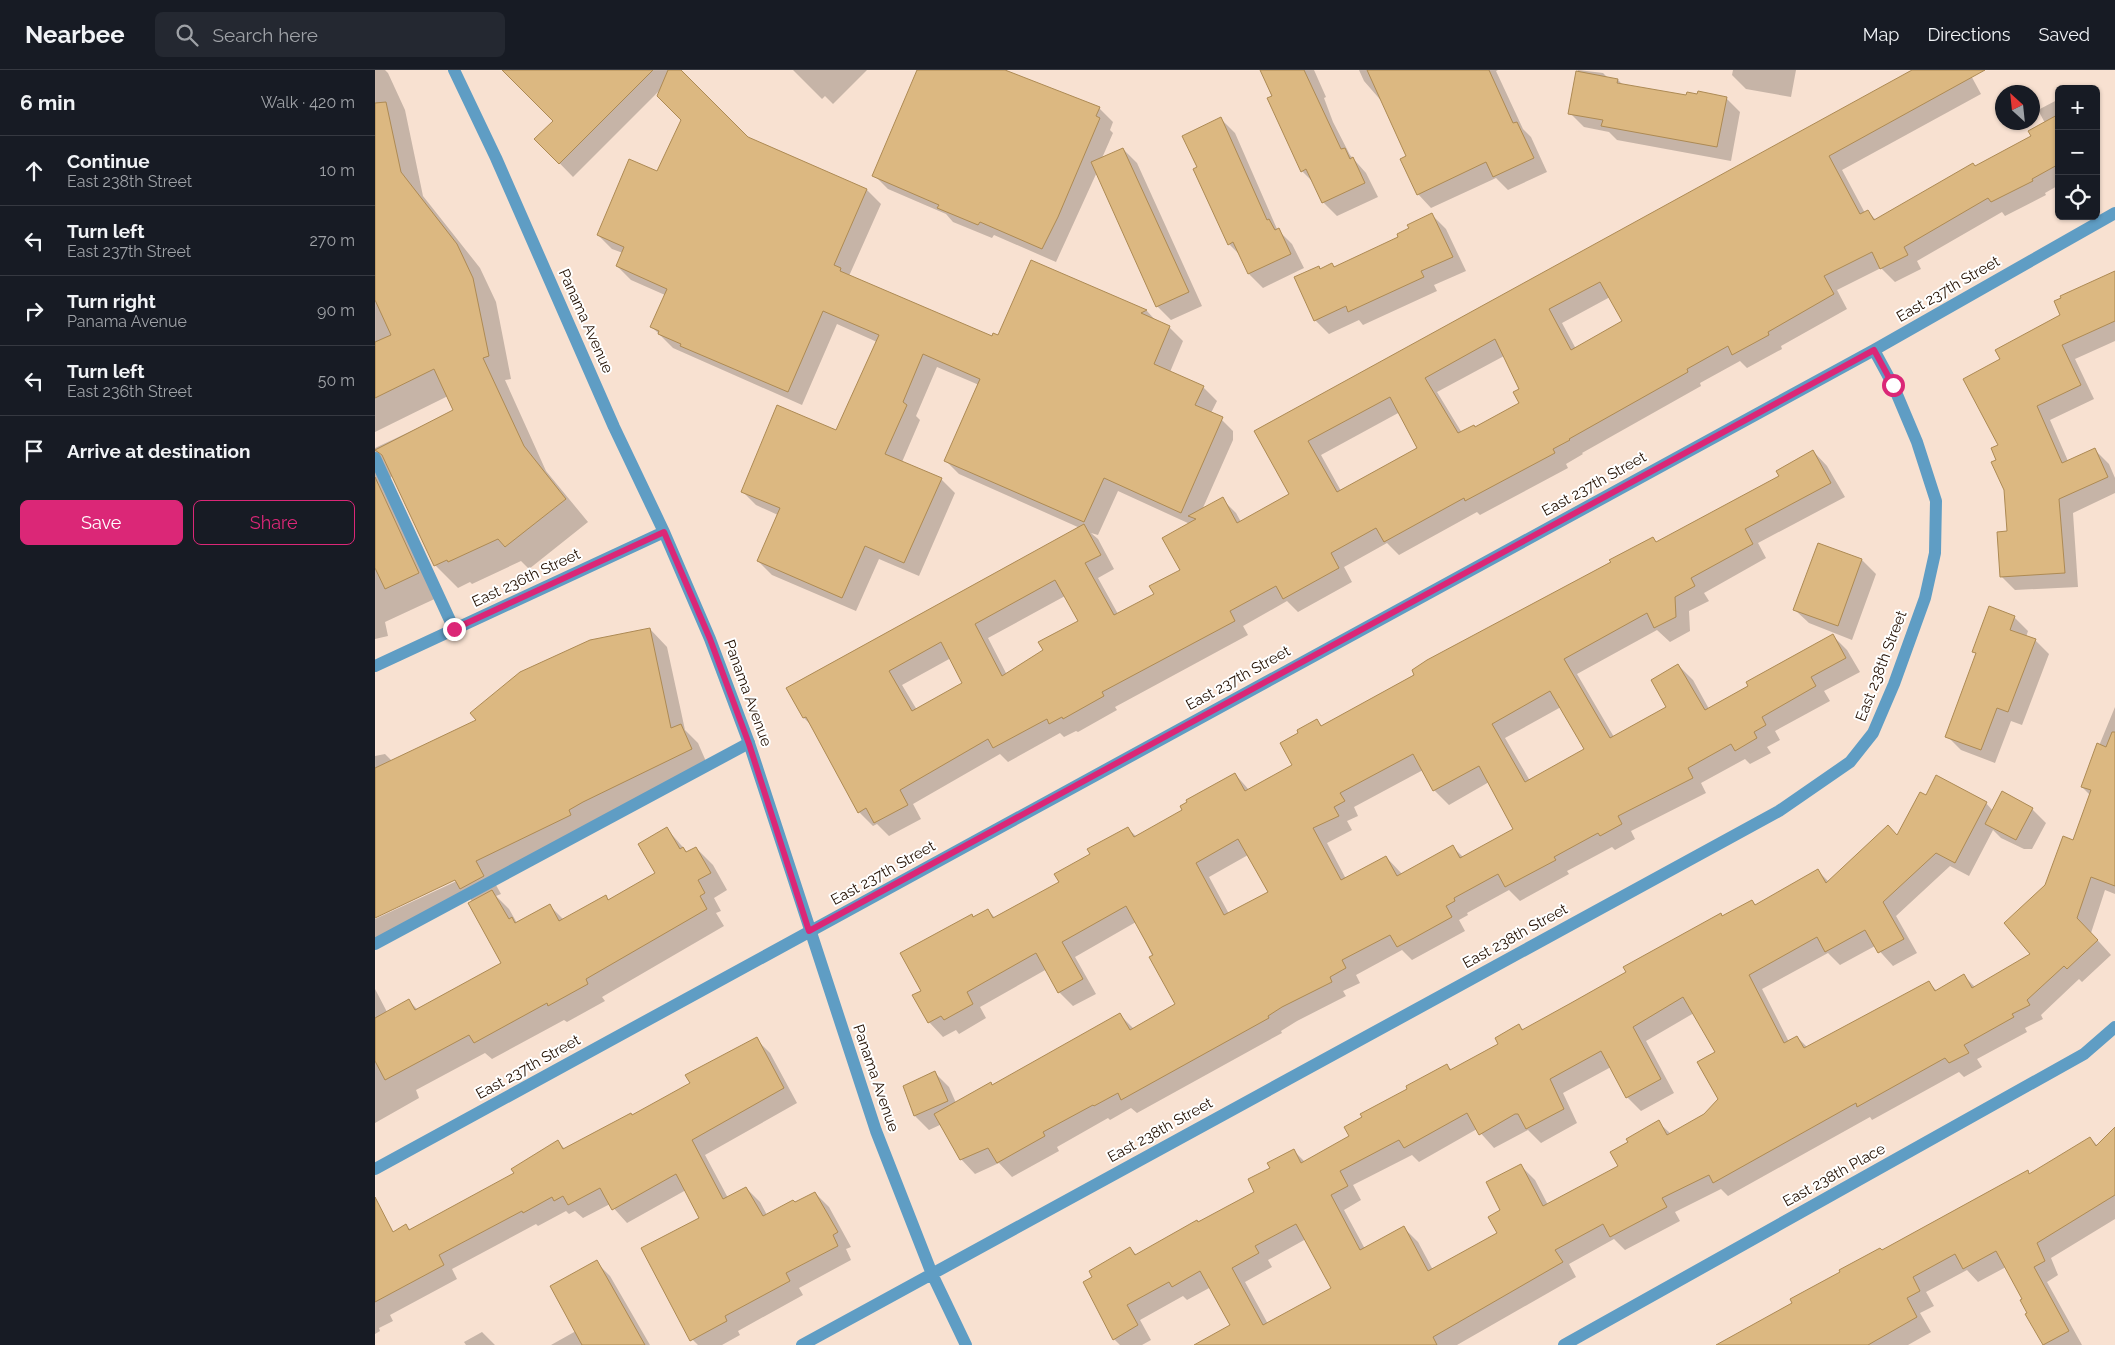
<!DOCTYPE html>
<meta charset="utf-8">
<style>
body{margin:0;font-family:Raleway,sans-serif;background:#242831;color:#f1f3f6}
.controls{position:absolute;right:15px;top:15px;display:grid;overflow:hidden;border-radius:8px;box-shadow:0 1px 4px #0004}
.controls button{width:45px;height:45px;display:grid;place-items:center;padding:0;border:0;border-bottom:1px solid #363941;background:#171b24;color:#f1f3f6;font:25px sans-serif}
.compass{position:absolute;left:1620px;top:15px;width:45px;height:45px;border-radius:50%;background:#171b24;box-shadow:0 1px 4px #0004;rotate:333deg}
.stop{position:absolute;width:15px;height:15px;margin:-11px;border:4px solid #db2777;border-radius:50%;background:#fff}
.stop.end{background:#db2777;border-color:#fff;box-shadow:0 1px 5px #0008}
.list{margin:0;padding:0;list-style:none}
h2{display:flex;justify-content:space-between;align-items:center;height:65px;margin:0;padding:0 20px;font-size:21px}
h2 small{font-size:16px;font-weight:400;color:#9ea1a6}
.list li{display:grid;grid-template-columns:32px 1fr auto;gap:15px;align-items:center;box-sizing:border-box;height:70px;padding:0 20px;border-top:1px solid #363941}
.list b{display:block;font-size:19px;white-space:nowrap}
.list p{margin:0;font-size:16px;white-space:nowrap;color:#9ea1a6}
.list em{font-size:16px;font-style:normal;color:#9ea1a6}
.actions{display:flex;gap:10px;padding:15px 20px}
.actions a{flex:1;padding:11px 0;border:1px solid #db2777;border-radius:8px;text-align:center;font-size:18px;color:#db2777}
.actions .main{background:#db2777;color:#fff}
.icon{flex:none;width:28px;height:28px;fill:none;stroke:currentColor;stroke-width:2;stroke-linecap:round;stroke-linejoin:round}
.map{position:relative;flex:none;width:1740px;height:1275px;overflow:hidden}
header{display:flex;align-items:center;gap:30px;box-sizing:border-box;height:70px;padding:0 25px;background:#171b24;border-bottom:1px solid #363941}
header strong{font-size:24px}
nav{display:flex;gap:28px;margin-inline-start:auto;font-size:18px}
.search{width:350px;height:45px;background:#242831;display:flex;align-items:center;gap:12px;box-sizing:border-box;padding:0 18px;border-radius:8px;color:#9ea1a6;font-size:19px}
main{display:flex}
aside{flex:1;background:#171b24}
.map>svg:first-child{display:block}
.shadow{fill:#0003;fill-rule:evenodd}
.building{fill:#dcb881;stroke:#ad8a54;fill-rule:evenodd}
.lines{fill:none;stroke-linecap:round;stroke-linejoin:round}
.lane{stroke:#5f9dc4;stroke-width:12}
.street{stroke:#5f9dc4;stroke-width:12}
.route{stroke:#db2777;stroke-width:6}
.labels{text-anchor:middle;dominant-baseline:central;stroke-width:4;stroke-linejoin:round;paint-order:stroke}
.street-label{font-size:15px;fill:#231002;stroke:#fff}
</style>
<header>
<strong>Nearbee</strong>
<div class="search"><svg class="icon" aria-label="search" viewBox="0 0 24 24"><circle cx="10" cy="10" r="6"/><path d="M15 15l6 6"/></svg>Search here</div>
<nav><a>Map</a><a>Directions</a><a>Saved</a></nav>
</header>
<main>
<aside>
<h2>6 min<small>Walk · 420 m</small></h2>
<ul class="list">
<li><svg class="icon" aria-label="ahead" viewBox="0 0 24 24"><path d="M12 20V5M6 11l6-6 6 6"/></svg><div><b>Continue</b><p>East 238th Street</p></div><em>10 m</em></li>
<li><svg class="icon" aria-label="left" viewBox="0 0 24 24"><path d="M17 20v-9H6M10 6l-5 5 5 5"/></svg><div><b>Turn left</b><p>East 237th Street</p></div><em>270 m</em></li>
<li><svg class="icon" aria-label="right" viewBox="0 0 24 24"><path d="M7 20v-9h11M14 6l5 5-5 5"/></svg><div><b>Turn right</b><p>Panama Avenue</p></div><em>90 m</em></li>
<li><svg class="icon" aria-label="left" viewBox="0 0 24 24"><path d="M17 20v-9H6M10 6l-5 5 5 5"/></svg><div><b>Turn left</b><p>East 236th Street</p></div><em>50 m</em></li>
<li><svg class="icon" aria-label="arrive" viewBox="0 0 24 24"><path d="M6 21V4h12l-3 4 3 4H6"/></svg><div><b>Arrive at destination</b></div></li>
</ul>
<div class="actions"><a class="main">Save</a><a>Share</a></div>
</aside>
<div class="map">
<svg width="1740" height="1275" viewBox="0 0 1740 1275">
<rect width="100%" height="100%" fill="#f8e1d1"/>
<path class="shadow" d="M0,0H10L13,3L30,40L48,126L105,198L121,232L136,309L130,310L171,401L213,452L154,499L146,491L97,514L95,512L83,518L60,495L18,405L14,410L66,526L10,552L13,566L0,569V378L79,341L73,326L0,362Z
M132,0H305L372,68L492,120L506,134L474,206L618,268L624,267L657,192L772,241L782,252L794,257L808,271L795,302L828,317L842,331L836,343L844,347L858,361V370L827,440L847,429L861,443L866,452L915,425L881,362L1539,0H1593L1606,24L1467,100L1490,143L1493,142L1501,150L1658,67L1670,53L1663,40L1684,29V115L1670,123L1671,125L1630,146L1627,142L1542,191L1546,199L1520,212L1506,198L1462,220L1472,239L1406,276L1407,279L1372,298L1365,291L1325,313L1326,316L1207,383L1208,384L1191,394L1193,398L1105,445L1102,442L1024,485L1012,473L969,497L977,512L923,542L912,531L868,556L873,565L740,637L742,640L703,662L701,661L689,667L685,663L633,692L625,684L538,734L546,749L514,766L502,754L498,756L484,742L438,657L429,648L413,619L705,458L584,404L570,390L604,315L562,297L541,346L545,350L527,392L566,409L580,423L544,506L504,489L481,541L397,505L383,491L403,445L381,435L367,421L462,362L502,272L462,254L427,335L298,278L277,257L290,225L256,210L242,196L248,183L237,179L223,165L283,103L307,50L286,19L198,107L161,69L180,51ZM1235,227L1248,252L1201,279L1187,253ZM1129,286L1145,320L1146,334L1101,358L1087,363L1062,322ZM1025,342L1044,378L966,421L946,385ZM743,421L815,454L806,500L780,525L743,544L723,508L739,499L723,469L716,463L723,465ZM690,526L705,552L669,581L632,605L613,568ZM576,588L589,613L542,640L527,615Z
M418,0H492L458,34L450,26L447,29Z
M545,0H628L724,38L738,52L735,60L738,63L727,88L748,79L762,93L827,236L796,250L782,236L722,102L681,192L619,165L617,168L578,152L571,144L513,119L499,105Z
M886,0H939L951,27L949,28L958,52L975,85L991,103L1003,127L962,146L948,132L938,112L927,101Z
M984,0H1123L1121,1L1148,59L1156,67L1172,102L1133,120L1121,108L1056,138L1043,124L1033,86L1009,34L989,11Z
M1203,0L1228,3L1233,8L1243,10L1248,15L1312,27L1351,28L1365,42L1356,91L1242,70L1234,62L1209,57L1195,43Z
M1358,0H1421L1416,27L1371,19L1357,5Z
M846,49L860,63L902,159L917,174L929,198L888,218L874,204L865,185L854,174L823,98Z
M1057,145L1071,159L1091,201L1059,215L1062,221L988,255L984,250L954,264L940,250L944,197L946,200L957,195L960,198L1025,168Z
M1740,202V271L1700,289L1719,329L1675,350L1693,391L1720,380L1734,394L1740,408V423L1698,443L1703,517L1640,520L1626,506L1633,462L1631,419L1623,390L1626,289L1687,246Z
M1438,381L1452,396L1470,427L1383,473L1391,488L1329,523L1334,531L1314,541L1315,561L1295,572L1282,560L1202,604L1239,667L1293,637L1303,595L1318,610L1334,639L1458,566L1472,580L1485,602L1449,621L1455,631L1400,661L1405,670L1392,677L1396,683L1375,694L1370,689L1326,713L1331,723L1256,761L1260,769L1240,780L1237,777L1192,801L1194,804L1145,831L1134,820L1092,843L1093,845L1084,850L1090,861L1037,890L1027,880L981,905L985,913L968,921L971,926L922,951L906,961L907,963L762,1043L756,1038L735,1050L733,1048L682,1077L684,1081L637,1107L624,1093L600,1104L586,1089L567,1054L554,1060L540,1046L530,1017L560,1003L574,1017L581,1033L616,1014L618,1016L745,945L759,959L801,935L761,852L700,887L721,924L698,936L684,922L672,899L605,937L611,948L584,964L581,960L568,967L554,952L548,921L599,848L613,840L620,848L685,813L717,785L753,759L762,767L809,741L860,704L874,720L919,695L942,651L948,657L1277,468L1282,473L1405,407ZM1186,637L1211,680L1155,711L1130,668ZM1048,700L1059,720L1074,735L1114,712L1140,759L1089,788L1078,777L1027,804L1011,787L971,809L952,773L977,760L972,751L983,746L979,737ZM873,785L894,823L854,844L834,807Z
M1487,490L1501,504L1477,570L1434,553L1420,540Z
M1639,547L1653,561L1651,567L1660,570L1674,584L1647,655L1636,651L1620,693L1586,680L1572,666L1602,584L1599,581Z
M275,559L292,577L310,660L323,673L333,696L117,808L126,824L121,826L134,839L142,853L174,835L189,850L231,827L234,831L282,803L292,759L313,783L321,778L338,795L352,820L339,828L346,841L341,843L349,856L227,927L230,931L192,952L189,950L117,989L110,983L41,1020L44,1028L0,1053V919L12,942L34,931L43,940L127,893L95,828L0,873V849L86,809L85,806L0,846V686L10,684L17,691L103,651Z
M1740,637V824L1730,820L1716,863L1736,885L1707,912L1704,909L1666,945L1668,949L1650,958L1652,962L1602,989L1607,997L1589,1007L1584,1002L1497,1050L1495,1047L1353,1126L1346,1119L1300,1142L1305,1151L1250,1180L1239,1169L1194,1194L1201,1207L1082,1275H852L857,1255L836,1217L812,1230L808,1226L765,1250L776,1270L767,1275H745L739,1269L755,1179L762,1185L881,1122L897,1098L918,1080L930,1092L975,1066L1034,1020L1071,995L1077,1000L1124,974L1144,956L1149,960L1377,832L1382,836L1443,801L1454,812L1523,766L1551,727L1611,733L1618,741L1657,739L1671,753L1657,779H1649L1626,768L1618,760L1594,806L1575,796L1521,846L1542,883L1518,896L1500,876L1465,895L1453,883L1387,919L1414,972L1422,967L1432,977L1554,913L1562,921L1589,906L1601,918L1657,884L1671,816L1698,771L1715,725L1707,717ZM1319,943L1341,983L1344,1029L1329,1045L1296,1064L1283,1052L1255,1073L1245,1097L1173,1135L1160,1110L1146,1096L1127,1141L1123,1163L1058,1200L1043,1172L1029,1158L990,1179L969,1140L986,1130L978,1115L1037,1085L1044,1092L1102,1059L1119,1078L1153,1060L1166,1073L1202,1053L1188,1023L1236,997L1252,1027L1266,1041L1299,1023L1271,971ZM931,1169L958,1218L893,1254L870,1212L897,1197L893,1190Z
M381,969L395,983L422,1033L330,1085L353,1128L371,1118L385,1132L392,1145L440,1123L454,1137L476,1177L471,1179L476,1190L424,1218L428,1225L363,1261L365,1265L347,1275H323L314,1266L326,1149L311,1120L252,1153L235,1134L208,1148L200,1141L194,1144L191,1141L163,1156L161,1154L77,1199L82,1209L15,1245L18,1251L4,1258L5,1261L0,1264V1173L31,1156L36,1160L141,1104L183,1072L190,1079L258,1046L316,1014Z
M1740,1059V1149L1676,1188L1683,1205L1672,1212L1707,1275H1668L1649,1230L1631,1197L1603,1212L1592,1200L1551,1222L1559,1236L1545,1243L1556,1262L1533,1275H1344L1507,1181L1652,1102L1655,1105L1715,1068L1723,1076Z
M221,1192L235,1206L275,1275H176L201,1261Z
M107,1262L120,1275H91L89,1272Z"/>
<path class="building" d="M127,0H278L184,94L159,69L178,51Z
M293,0H306L373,67L492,119L459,195L466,198L465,201L617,266L618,263L623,265L656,190L772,240L766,243L795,256L779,294L829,316L820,335L848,347L806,443L729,408L709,452L569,391L605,309L548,284L528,332L532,335L510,384L567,408L529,493L490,476L467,528L382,491L405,438L366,422L402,335L461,360L504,265L448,241L413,322L305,276L306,274L283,264L284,261L275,257L292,219L241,196L249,177L222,165L254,89L282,101L306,50L282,26Z
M542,0H630L725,37L721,46L725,48L683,147L667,179L605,152L603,155L562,138L564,135L497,106Z
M885,0H929L966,79L970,78L975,89L978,87L990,113L947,133L931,99L926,102L892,28L897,26Z
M992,0H1114L1138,53L1142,52L1159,88L1118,107L1111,92L1042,125L1025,89L1031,86Z
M1537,0H1610L1454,86L1485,144L1493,140L1499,150L1598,93L1600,96L1656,66L1653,61L1684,44V94L1657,109L1658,111L1616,132L1613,128L1529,177L1533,185L1505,199L1497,182L1449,206L1459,224L1393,262L1394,265L1357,285L1353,276L1312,299L1313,302L1194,369L1195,370L1178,379L1180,383L1090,431L1089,428L1009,472L1001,458L956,483L964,498L908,529L901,516L855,541L860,551L727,622L729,626L688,649L687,647L674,654L672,649L618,678L613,669L525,720L533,735L499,753L491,738L483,743L431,647L428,648L411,618L709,454L726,485L710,493L739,545L779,524L774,516L805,500L787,468L821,449L813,446L848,427L862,453L914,424L879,361ZM1225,212L1247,251L1196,280L1174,239ZM1120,269L1144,319L1138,322L1144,333L1100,357L1099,355L1083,363L1050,308ZM1015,327L1042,378L962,422L933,371ZM680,510L703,551L663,572L668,580L627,606L600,554ZM566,572L587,613L537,641L514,601Z
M1201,1L1243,9L1242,13L1311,25L1312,22L1322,24L1323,21L1352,27L1342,77L1226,56L1228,50L1193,44Z
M11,32L26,102L82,174L98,208L114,286L108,288L149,376L191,429L130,477L123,469L73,492L72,490L59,496L7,385L0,380L78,340L59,299L0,328V272L16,265L0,230V33Z
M846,47L892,150L894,149L900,160L904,158L916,184L873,204L858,172L853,175L818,99L822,97L807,66Z
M748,78L814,222L781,237L716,92Z
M1057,143L1078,187L1046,201L1049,207L973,242L971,236L939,251L919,207L944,196L945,199L957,193L959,197L1023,167L1022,164L1034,158L1032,155Z
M1740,201V251L1687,275L1706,315L1662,336L1687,393L1720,378L1733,407L1684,429L1690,503L1625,507L1622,462L1632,461L1629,420L1616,392L1621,390L1616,378L1623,375L1588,309L1625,289L1620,280L1685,245L1679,231L1686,228L1685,226Z
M1438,380L1456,413L1370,459L1378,474L1316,508L1320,516L1300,527L1301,547L1279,558L1272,543L1189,589L1235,668L1291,637L1276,610L1303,594L1330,640L1373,616L1371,612L1458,564L1471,588L1436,607L1441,616L1387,647L1391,655L1379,662L1382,668L1360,681L1356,674L1313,698L1318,708L1243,746L1247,754L1225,766L1223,763L1179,787L1181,790L1130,817L1123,804L1079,828L1080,831L1071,836L1077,847L1039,868L1022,877L1015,865L967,890L971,898L955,907L957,912L907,937L893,946L894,948L746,1030L743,1023L719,1036L718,1035L668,1062L670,1066L622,1093L613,1078L585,1090L559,1044L616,1012L617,1015L745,943L755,960L800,934L774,887L778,885L751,836L687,872L708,909L683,923L661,883L592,922L598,934L569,950L566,946L553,953L537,925L546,921L525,883L597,844L598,847L613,839L618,848L684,812L679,804L715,784L712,779L753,757L759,767L807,740L805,736L812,732L811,730L860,703L870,721L917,695L905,673L923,663L922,660L942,649L946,656L1039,605L1037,600L1052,590L1236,492L1234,490L1278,467L1281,472L1404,406L1401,401ZM1175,621L1209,679L1150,712L1117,654ZM1038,684L1058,721L1104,696L1138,759L1085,788L1078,775L1022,806L1011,786L966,810L938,758L964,746L959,737L970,731L965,723ZM863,769L893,822L849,845L821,793Z
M0,407L44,503L10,519L0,498Z
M1443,473L1487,489L1463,556L1418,540Z
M1614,536L1640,546L1635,560L1661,569L1633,642L1622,638L1606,680L1570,667L1601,583L1597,582Z
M275,558L296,658L306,654L317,679L208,732L194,740L196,745L101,791L109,806L85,819L80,810L0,848V698L101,650L95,643L145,602L215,570Z
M1737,662H1740V816L1716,807L1702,848L1723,870L1692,899L1689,896L1652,930L1655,935L1637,944L1639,947L1589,975L1594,983L1574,993L1570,988L1482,1037L1481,1033L1338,1113L1334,1105L1287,1128L1292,1137L1235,1167L1228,1154L1180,1180L1188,1192L1058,1267L1062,1275H819L855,1255L825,1201L797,1217L794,1212L752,1235L763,1255L738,1270L708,1212L717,1207L714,1201L755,1177L760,1185L822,1150L823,1152L879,1122L873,1109L895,1098L892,1093L919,1079L926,1093L974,1066L969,1057L987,1047L985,1044L1032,1019L1031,1016L1072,994L1075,1000L1123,974L1120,968L1144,954L1147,960L1196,933L1251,902L1248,897L1346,843L1347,846L1377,830L1380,835L1443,799L1451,813L1513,755L1522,765L1545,722L1551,725L1561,705L1612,732L1580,793L1561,783L1508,832L1529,869L1503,883L1490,860L1450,882L1442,867L1374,905L1409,973L1422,966L1429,978L1554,911L1560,921L1589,904L1597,918L1655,884L1629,853L1670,815L1688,766L1698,770L1716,720L1706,717L1722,673L1731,677ZM1308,927L1340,982L1322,992L1343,1029L1329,1044L1292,1065L1284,1050L1251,1069L1253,1072L1235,1082L1243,1096L1168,1136L1146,1094L1111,1112L1125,1140L1113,1147L1122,1163L1053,1201L1029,1156L985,1180L956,1125L973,1116L965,1101L1024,1070L1029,1078L1092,1043L1104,1065L1140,1044H1143L1151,1059L1189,1039L1175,1009L1226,981L1251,1028L1286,1009L1258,957ZM921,1154L956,1218L888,1255L857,1198L884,1183L880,1176Z
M1627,721L1658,738L1641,770L1610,754Z
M292,757L305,779L308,777L311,782L321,777L336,803L323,810L330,823L325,826L332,839L211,909L213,914L173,936L172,933L99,973L94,965L10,1010L0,991V948L34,929L40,940L126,893L93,833L117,820L134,849L137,847L140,853L175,834L184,851L231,825L233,830L280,803L263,774Z
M382,967L409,1018L317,1070L348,1129L371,1117L388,1146L418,1130L420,1132L440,1122L463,1162L458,1165L463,1176L411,1203L415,1211L350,1246L352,1251L315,1271L266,1178L324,1148L301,1104L237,1140L225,1118L193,1135L188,1126L179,1131L177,1127L148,1143L147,1141L64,1185L69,1195L0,1232V1127L18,1162L31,1154L34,1160L139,1103L136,1099L183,1070L188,1079L256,1043L257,1045L315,1013L310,1005Z
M560,1001L573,1031L539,1046L528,1016Z
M1740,1057V1125L1662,1173L1670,1191L1659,1197L1694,1261L1668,1275L1650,1244L1652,1243L1645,1230L1647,1229L1621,1181L1588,1199L1580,1184L1538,1207L1545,1221L1532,1228L1542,1247L1493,1275H1341L1417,1233L1415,1229L1465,1202L1464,1200L1505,1178L1507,1180L1653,1100L1654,1104L1715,1067L1721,1076Z
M222,1190L270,1275H207L175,1216Z"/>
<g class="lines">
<path class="lane" d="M0,388L79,559
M0,874L374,673"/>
<path class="street" d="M79,0L121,88L239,357L289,462L335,569L374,673L501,1061L557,1204L591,1275
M0,596L289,462
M0,1099L1499,280L1740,143
M427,1275L1404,741L1475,692L1498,663L1519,614L1550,528L1560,483L1561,431L1542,372L1518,315L1499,280
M1189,1275L1709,984L1740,957"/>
</g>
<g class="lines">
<path class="route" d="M79,559L289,462L335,569L374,674L434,861L1499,280L1518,315"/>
</g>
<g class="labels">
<g class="street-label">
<text transform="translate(1573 219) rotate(-30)">East 237th Street</text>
<text transform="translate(211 251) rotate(66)">Panama Avenue</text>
<text transform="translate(1219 414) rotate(-29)">East 237th Street</text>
<text transform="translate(151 508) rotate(-25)">East 236th Street</text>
<text transform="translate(1506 596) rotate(-69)">East 238th Street</text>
<text transform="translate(863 608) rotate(-29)">East 237th Street</text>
<text transform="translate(373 623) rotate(70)">Panama Avenue</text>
<text transform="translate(508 803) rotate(-29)">East 237th Street</text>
<text transform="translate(1140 866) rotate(-29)">East 238th Street</text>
<text transform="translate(153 997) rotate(-29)">East 237th Street</text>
<text transform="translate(501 1008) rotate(71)">Panama Avenue</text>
<text transform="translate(785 1060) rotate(-29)">East 238th Street</text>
<text transform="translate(1459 1105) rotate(-29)">East 238th Place</text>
</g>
</g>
</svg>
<div class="controls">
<button>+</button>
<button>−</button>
<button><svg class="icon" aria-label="locate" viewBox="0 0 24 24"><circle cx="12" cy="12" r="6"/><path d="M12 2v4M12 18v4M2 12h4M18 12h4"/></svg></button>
</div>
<svg class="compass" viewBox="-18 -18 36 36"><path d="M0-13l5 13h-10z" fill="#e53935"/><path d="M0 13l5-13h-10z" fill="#9ea1a6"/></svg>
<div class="stop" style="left:1518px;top:315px"></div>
<div class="stop end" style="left:79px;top:559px"></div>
</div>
</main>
